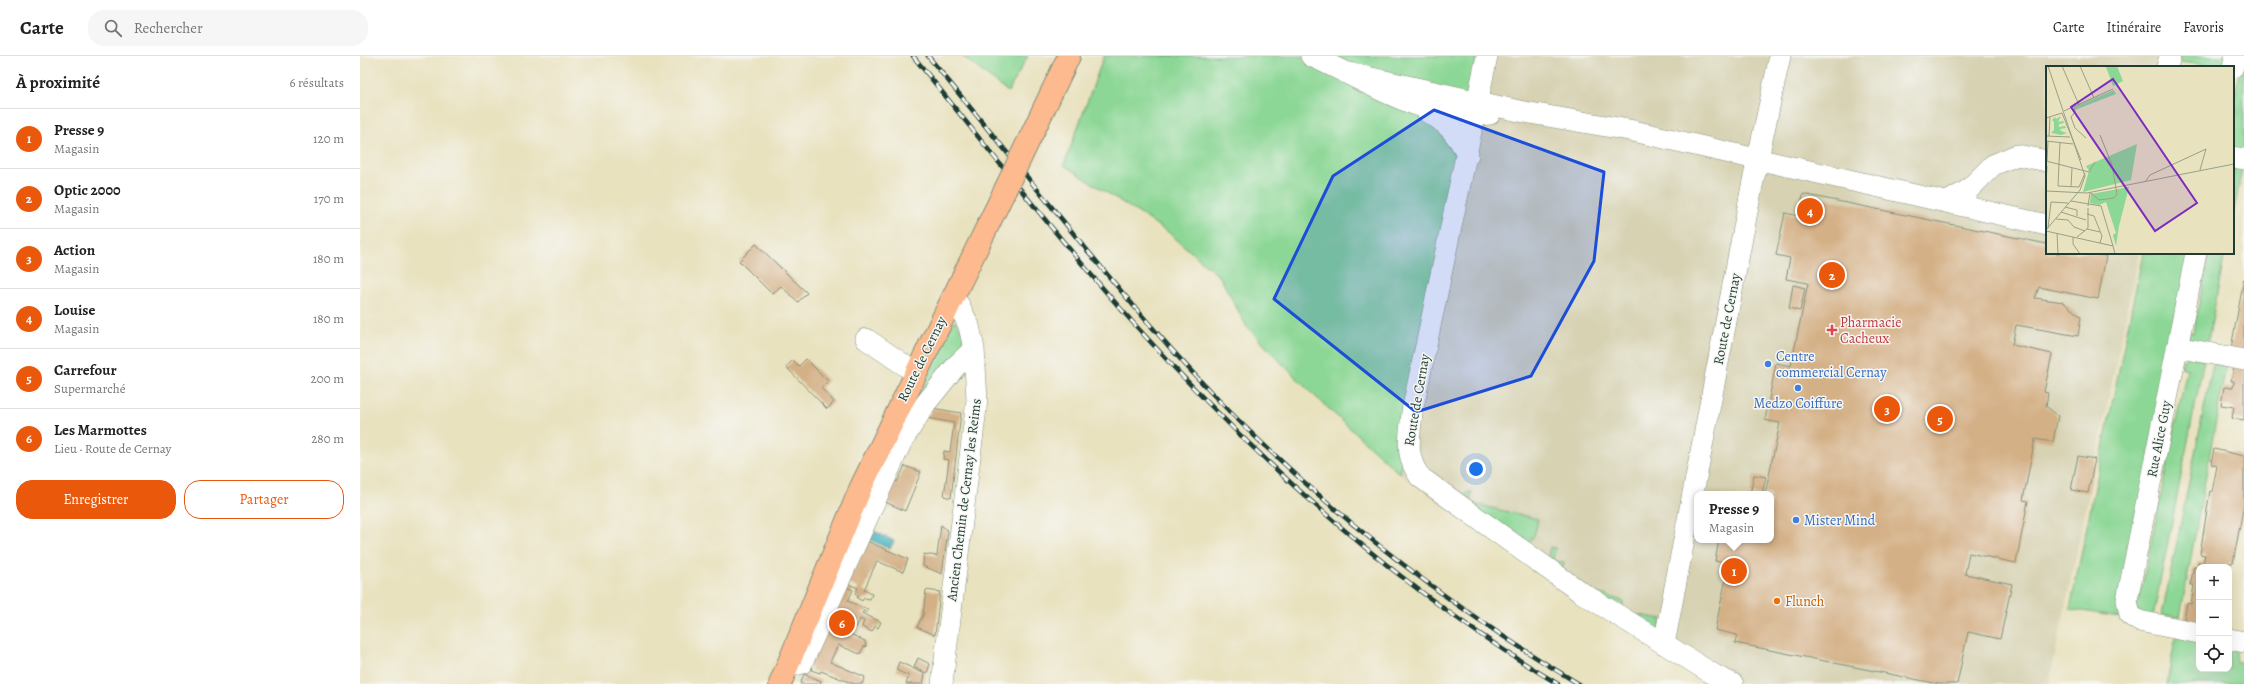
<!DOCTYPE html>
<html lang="fr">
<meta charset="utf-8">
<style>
body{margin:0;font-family:Alegreya,serif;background:#f6f6f6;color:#222}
.controls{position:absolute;right:12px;bottom:12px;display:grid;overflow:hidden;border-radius:8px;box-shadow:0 4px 16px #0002}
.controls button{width:36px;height:36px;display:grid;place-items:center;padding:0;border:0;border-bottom:1px solid #e0e0e0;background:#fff;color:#222;font:20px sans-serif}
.you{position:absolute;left:1116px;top:413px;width:14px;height:14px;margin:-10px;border:3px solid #fff;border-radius:50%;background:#1a73e8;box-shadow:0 0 0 6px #1a73e833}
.badge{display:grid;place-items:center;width:26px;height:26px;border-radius:50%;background:#ea580c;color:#fff;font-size:13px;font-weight:700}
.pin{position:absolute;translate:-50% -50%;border:2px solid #fff;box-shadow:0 1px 4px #0006}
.popup{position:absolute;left:1334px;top:435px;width:80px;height:52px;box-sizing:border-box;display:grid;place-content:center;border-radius:8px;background:#fff;filter:drop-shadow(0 1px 3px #0005);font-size:13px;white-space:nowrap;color:#767676}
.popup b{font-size:15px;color:#222}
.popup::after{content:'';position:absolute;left:50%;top:100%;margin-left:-8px;border:8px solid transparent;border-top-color:#fff}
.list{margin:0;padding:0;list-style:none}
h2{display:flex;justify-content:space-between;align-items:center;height:52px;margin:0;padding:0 16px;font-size:17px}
h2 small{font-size:13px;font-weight:400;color:#767676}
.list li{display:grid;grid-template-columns:26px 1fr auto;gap:12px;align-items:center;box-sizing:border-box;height:60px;padding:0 16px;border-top:1px solid #e0e0e0}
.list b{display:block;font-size:15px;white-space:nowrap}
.list p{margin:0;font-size:13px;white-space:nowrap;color:#767676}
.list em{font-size:13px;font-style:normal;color:#767676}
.actions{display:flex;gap:8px;padding:12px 16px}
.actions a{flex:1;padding:9px 0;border:1px solid #ea580c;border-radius:16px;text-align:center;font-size:14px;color:#ea580c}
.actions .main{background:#ea580c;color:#fff}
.icon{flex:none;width:22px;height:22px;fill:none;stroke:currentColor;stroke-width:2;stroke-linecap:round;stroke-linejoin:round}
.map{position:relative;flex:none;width:1884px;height:628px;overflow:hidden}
header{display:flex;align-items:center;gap:24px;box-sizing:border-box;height:56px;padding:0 20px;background:#fff;border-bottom:1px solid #e0e0e0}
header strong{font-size:19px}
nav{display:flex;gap:22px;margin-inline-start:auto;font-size:14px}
.search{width:280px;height:36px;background:#f6f6f6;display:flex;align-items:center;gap:10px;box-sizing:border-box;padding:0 14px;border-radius:16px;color:#767676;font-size:15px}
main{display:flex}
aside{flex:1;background:#fff}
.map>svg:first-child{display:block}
.built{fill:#d7d2b2;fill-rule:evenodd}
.green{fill:#8cd795;stroke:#568a64}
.water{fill:#3dacbb;stroke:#2e7478}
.building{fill:#d4b086}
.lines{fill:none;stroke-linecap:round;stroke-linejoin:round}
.minor-casing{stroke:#84907a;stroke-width:22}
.major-casing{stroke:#84907a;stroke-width:24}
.minor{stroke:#fff;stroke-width:21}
.major{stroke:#fcba8e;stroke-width:22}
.rail-casing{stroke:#1f3d34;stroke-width:4.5}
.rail{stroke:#f6f6f2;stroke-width:3;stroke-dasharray:9;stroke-linecap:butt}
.major-bridge-casing{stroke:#84907a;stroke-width:24;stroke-linecap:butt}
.major-bridge{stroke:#fcba8e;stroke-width:22}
.marked{fill:#1d4ed8;fill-opacity:0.2;stroke:#1d4ed8;stroke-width:3;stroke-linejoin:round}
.health-dot{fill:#e0444e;stroke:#f6f6f2;stroke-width:1.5}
.shop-dot{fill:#3f7fe0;stroke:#f6f6f2;stroke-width:1.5}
.food-dot{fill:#e8710a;stroke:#f6f6f2;stroke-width:1.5}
.labels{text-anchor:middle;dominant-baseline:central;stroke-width:3;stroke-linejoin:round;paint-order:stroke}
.street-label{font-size:14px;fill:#1f3d34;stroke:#f6f6f2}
.health-label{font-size:14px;fill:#be3a42;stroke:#f6f6f2;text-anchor:start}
.shop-label{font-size:14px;fill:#366cbe;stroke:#f6f6f2;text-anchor:start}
.food-label{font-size:14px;fill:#c56008;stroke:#f6f6f2;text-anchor:start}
.inset-road{fill:none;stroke:#98a087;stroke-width:1}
.view{fill:#7b2cbf;fill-opacity:0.15;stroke:#7b2cbf;stroke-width:2}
.inset-edge{fill:none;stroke:#1f3d34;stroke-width:2}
</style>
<header>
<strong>Carte</strong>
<div class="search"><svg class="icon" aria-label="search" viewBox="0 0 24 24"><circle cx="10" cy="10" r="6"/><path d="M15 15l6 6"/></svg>Rechercher</div>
<nav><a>Carte</a><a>Itinéraire</a><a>Favoris</a></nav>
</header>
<main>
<aside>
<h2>À proximité<small>6 résultats</small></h2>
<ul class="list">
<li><span class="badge">1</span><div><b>Presse 9</b><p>Magasin</p></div><em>120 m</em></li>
<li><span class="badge">2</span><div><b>Optic 2000</b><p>Magasin</p></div><em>170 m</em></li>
<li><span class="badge">3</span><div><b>Action</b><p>Magasin</p></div><em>180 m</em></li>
<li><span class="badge">4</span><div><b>Louise</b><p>Magasin</p></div><em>180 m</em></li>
<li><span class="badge">5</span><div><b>Carrefour</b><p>Supermarché</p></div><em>200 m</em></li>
<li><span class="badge">6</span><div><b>Les Marmottes</b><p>Lieu · Route de Cernay</p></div><em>280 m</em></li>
</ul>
<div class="actions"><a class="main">Enregistrer</a><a>Partager</a></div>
</aside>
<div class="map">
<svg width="1884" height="628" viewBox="0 0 1884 628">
<rect width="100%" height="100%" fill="#f6f6f2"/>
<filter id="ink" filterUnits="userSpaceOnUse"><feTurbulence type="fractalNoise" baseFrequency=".025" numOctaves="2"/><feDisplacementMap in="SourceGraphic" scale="8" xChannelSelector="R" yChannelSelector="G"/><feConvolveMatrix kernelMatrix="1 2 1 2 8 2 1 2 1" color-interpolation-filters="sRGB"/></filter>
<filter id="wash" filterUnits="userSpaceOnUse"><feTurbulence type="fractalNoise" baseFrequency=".012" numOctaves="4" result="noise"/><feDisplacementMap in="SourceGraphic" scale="16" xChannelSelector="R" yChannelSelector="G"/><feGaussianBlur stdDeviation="0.9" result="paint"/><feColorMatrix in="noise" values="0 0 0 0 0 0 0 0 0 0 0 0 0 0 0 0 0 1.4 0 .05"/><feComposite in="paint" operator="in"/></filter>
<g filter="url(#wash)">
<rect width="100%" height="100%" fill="#e9e2bf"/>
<path class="built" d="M1117,0H1820L1817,11H1687V197H1779L1689,628H1361L1199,532L1040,418ZM1337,438H1411V484H1337Z"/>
<path class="green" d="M602,0H668L648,36Z
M744,0H1117L1040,418L945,331L887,271L860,221L808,176L704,109Z
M1818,0H1868L1866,11L1818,6Z
M1883,0H1884V98L1873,94V48Z
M1873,107L1883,109L1873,159Z
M1783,197H1831L1765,562L1710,553Z
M1849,197H1865L1847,291L1827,283L1828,275L1833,277Z
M595,265L604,277L602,292L549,362L591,268Z
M1829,300L1844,304L1793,561L1777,558L1774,543L1779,544L1827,313L1821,311L1823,304Z
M1853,308L1866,310L1820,561L1802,559Z
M1108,436H1112L1110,447L1178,463C1176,474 1174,490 1160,488L1104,447V442Z
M1190,491L1195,492L1193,504L1204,507L1202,517L1188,500Z
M1224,533L1263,545L1262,556L1302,563L1298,577Z
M1816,579L1839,584V613H1869V591L1877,592L1875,605L1884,607V628H1807Z"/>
<path class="water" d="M514,475L534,485L530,493L510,484Z"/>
<g id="blocks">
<path class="building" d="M1443,138L1687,188V197H1731L1746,200L1738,243L1679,231L1675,242L1703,246L1721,261L1718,280L1656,269L1652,289L1692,298L1684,336L1688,337L1686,350L1698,360L1693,386L1675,383L1663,444L1668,445L1656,507L1609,497L1605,518L1652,528L1640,583L1608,576L1597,628H1579L1375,587L1377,579L1355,574L1369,508L1355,505L1359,484H1411V438H1405L1420,367L1405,364L1416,307L1431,310L1448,227L1426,223L1430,202L1416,199L1425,157L1439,160Z
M396,188L447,237L438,246L421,230L412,238L379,205Z
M1884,223V294L1871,292Z
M1433,229L1445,232L1440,255L1429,252Z
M446,303L468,325L461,332L474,346L467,353L426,311L433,304L439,310Z
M1874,311L1884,313V364L1872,362L1874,351L1861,349L1864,331L1873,332L1874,325H1871Z
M572,352L601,357L591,442L584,440L589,404L583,403L584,395L590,396L594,367L567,362Z
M1854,393L1884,400V448L1873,507H1869L1868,511H1839V566H1835L1824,564L1827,547L1831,548L1834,529H1830L1834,511L1837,512L1838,506L1843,507L1845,499L1840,498L1850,435L1852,436L1857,410L1851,408Z
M1718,400L1735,403L1728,437L1711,434Z
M545,410L561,416L545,455L519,443L529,418L537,426Z
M1394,419L1406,421L1402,438H1390Z
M581,469L588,475L582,518L563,510L564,498L577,500Z
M502,483L548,503L543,516L517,505L504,534L512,538L510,543L504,542L502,545L497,542L498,539L495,538L498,532L484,526Z
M482,529L493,534L488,545L508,554L507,557L504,555L502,557L521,566L518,572L515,570L512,576L502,571L504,565L500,563L496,572L493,571L490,578L505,585L506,591L504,590L500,598L478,589L470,606L505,621L502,628H494L461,615L460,617L451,614L452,611L448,609Z
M566,534L580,536L575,579L557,571L563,559Z
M558,602L570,608L567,617L554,611Z
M539,606L565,618L563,628H546L549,620L536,614Z
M444,618L461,625L460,628H440Z"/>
</g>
</g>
<g filter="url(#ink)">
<use href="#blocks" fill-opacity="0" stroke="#84907a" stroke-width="1"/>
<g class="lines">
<g class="minor-casing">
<path id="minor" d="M951,0C1009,26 1064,66 1130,58
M1127,0L1052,356C1050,382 1044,398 1060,421L1219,535L1356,620L1373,628
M1807,11L1810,0
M1873,11L1875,0
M989,17L1159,55L1269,74L1687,169
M1067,56C1087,66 1097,79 1108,99
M1873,101L1884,103
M1587,146L1608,134L1633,109L1657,99L1687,105
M1836,197L1767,544L1770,559L1779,565L1839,577
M506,283L556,317
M1817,291L1884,304
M1869,583L1884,586
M1304,588L1392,130L1420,0
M427,611L442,607L541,387L566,347L596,310L614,293
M582,628L617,344L614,293L609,270L599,249L591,243"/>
</g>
<g class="major-casing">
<path id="major" d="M678,65L709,0
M420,628L501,431L645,134"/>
</g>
<use href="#minor" class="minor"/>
<use href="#major" class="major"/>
<g class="rail-casing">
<path id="rail" d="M553,0C627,91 698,183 776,270C899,407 1040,534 1198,628
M568,0C616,59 665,118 713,177C763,238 814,299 870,356C974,460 1093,553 1219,628"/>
</g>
<use href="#rail" class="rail"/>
<g class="major-bridge-casing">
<path id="major-bridge" d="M645,134L678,65"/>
</g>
<use href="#major-bridge" class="major-bridge"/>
</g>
</g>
<path class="marked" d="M1074,54L1244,116L1234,205L1171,320L1056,356L914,243L973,120Z"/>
<path class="health-dot" d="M1470 268h4v4h4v4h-4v4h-4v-4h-4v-4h4z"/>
<g class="shop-dot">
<circle cx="1408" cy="308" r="4"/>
<circle cx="1438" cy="332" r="4"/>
<circle cx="1436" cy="464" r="4"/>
</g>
<circle class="food-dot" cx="1417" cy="545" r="4"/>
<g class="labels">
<g class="street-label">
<text transform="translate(1367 263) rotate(-79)">Route de Cernay</text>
<text transform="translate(562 303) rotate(-64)">Route de Cernay</text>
<text transform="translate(1057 344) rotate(-80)">Route de Cernay</text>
<text transform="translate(1799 383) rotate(-79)">Rue Alice Guy</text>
<text transform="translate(604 444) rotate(-83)">Ancien Chemin de Cernay les Reims</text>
</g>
<g class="health-label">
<text x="1480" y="266">Pharmacie<tspan x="1480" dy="16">Cacheux</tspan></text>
</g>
<g class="shop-label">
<text x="1416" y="300">Centre<tspan x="1416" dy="16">commercial Cernay</tspan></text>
<text x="1438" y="347" text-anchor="middle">Medzo Coiffure</text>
<text x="1444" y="464">Mister Mind</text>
</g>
<g class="food-label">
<text x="1425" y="545">Flunch</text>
</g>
</g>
<g transform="translate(1686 10)">
<rect width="188" height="188" fill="#e9e2bf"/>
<path d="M71,0L77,15L67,20L60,1ZM68,24L70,28L29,44L28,41ZM15,50L12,56L17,55L18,57L13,58V61L19,60L20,62L14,63L15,65L21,67L15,69L5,67L8,64V56L6,54L9,51L10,53ZM91,78L85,114L37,126L43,105L40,100ZM83,121L73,160L70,180L67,169L70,167L60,136L53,139L44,137L45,128Z" fill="#8cd795"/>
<path class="inset-road" d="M16,0L33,39M34,0L48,32M28,41L29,46L25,51L29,62L40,72M18,45L67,23M0,52L16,47L35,94M0,70L24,71M3,70L4,51M0,75L27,78M14,76L12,120L33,121L39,107M0,95L43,106L49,96M1,95L2,75M154,104L160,83M99,116L104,109L160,83M0,119L1,100M25,121L26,102M0,125L41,127L188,98M45,127L53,134L68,132L71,128L66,99L54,69M25,135L55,140L67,180M42,140L44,127M19,141L31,144V150M15,146L40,154M41,148L48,150L56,170L54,177M10,153L22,154L28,161L39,165M2,162L5,136L22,137M41,163L54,166M0,164L34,124L39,110L2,0M0,165L67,180L69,188M11,167L12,188M27,171V178L34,188M31,171L42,162V142"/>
<path class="view" d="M67,13L151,137L109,165L25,41Z"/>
<rect width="188" height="188" class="inset-edge"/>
</g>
</svg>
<div class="controls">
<button>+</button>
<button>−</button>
<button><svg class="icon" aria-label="locate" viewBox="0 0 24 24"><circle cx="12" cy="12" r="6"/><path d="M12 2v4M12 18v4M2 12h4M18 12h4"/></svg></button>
</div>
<div class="you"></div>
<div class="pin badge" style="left:1374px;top:515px">1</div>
<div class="popup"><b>Presse 9</b>Magasin</div>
<div class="pin badge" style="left:1472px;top:219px">2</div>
<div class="pin badge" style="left:1527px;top:353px">3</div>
<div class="pin badge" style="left:1450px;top:155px">4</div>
<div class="pin badge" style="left:1580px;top:363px">5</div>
<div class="pin badge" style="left:482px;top:567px">6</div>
</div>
</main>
